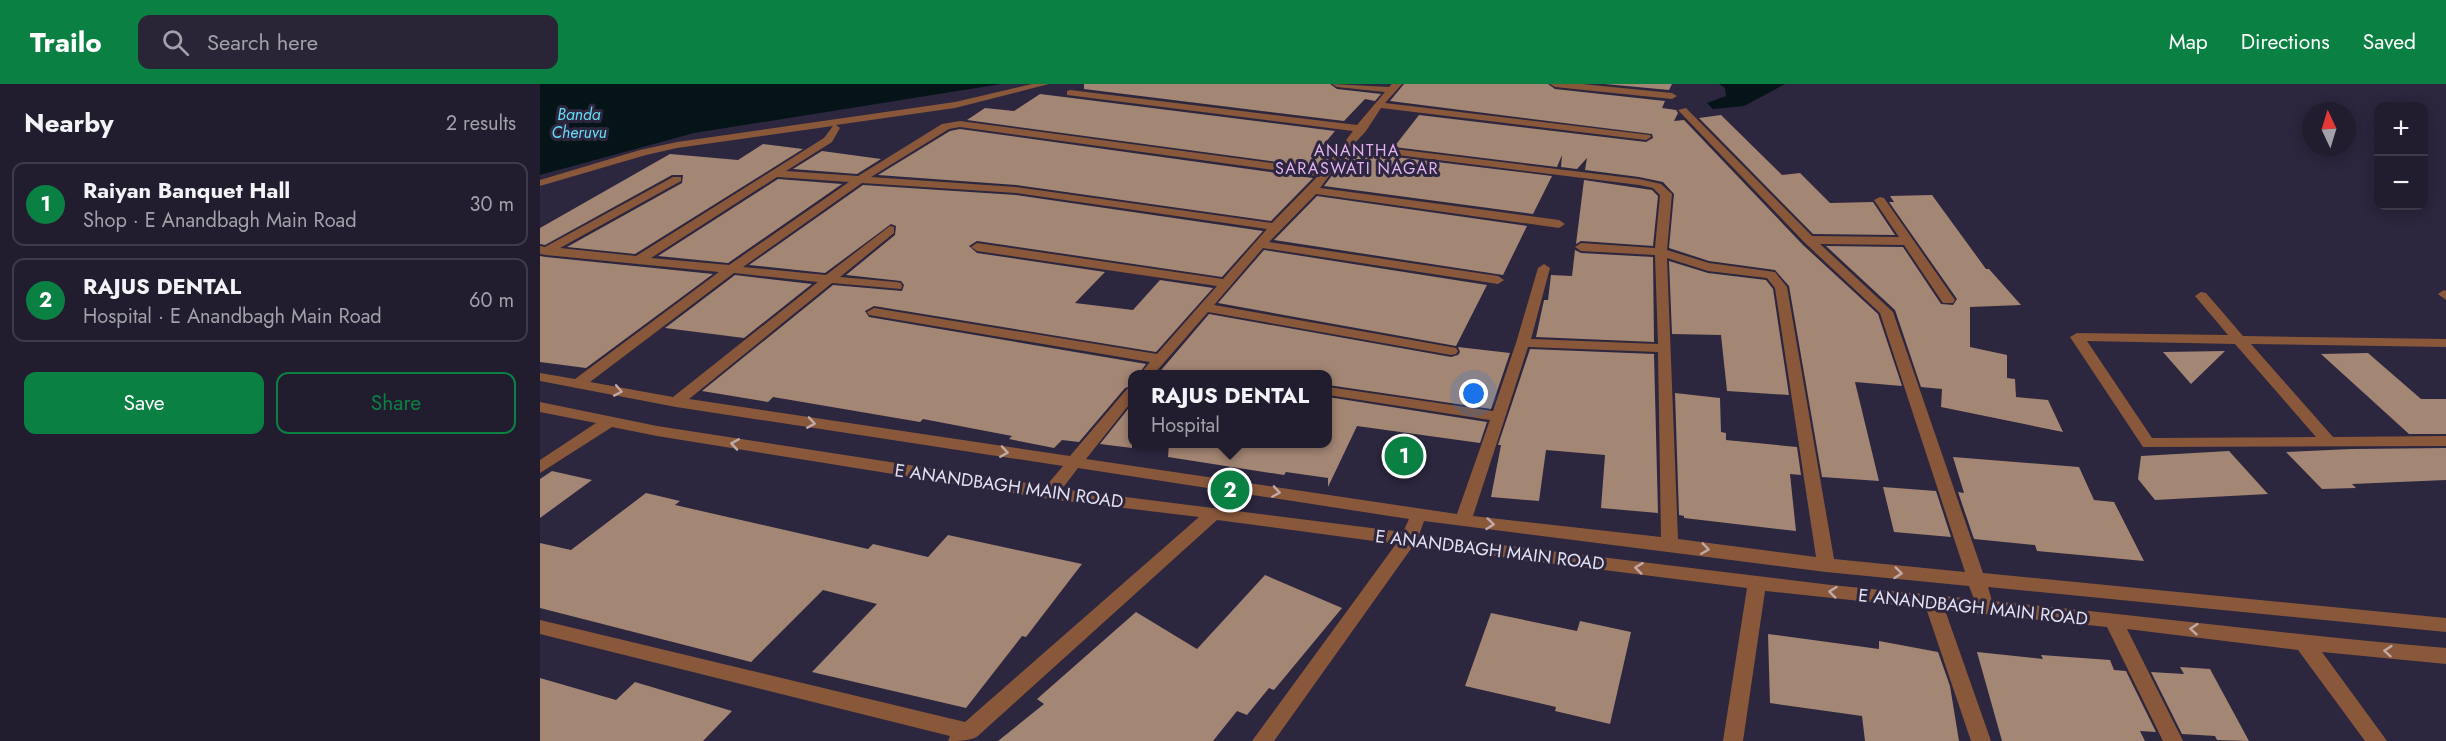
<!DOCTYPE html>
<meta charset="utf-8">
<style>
body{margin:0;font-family:Jost,sans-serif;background:#292536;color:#f1f3f6}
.controls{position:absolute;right:18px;top:18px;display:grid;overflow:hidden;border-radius:12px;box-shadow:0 3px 15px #0003}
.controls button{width:54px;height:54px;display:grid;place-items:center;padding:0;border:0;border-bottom:2px solid #3e3a4a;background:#211c2e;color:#f1f3f6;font:30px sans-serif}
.compass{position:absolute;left:1762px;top:18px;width:54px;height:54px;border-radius:50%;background:#211c2e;box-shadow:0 3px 15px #0003;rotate:356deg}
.you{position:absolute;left:934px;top:310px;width:21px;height:21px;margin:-15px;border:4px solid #fff;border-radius:50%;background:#1a73e8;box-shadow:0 0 0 9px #1a73e833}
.badge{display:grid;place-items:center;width:39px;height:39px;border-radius:50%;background:#0b8043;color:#fff;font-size:20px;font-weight:700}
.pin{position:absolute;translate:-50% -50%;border:3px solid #fff;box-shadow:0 2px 6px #0006}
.popup{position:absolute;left:588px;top:286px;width:204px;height:78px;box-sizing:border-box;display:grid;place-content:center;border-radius:12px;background:#211c2e;filter:drop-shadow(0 2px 4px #0005);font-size:20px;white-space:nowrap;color:#a2a1aa}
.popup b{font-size:22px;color:#f1f3f6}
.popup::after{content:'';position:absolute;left:50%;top:100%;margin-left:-12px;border:12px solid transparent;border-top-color:#211c2e}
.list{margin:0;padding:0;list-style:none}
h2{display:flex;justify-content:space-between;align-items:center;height:78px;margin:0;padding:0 24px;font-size:26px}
h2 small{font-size:20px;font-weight:400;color:#a2a1aa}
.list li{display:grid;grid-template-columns:39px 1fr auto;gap:18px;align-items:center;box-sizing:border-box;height:84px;margin:0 12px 12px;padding:0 12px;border:2px solid #3e3a4a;border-radius:12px}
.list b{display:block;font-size:22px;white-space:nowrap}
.list p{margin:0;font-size:20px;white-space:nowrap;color:#a2a1aa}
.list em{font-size:20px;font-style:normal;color:#a2a1aa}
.actions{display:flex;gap:12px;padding:18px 24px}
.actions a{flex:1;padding:14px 0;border:2px solid #0b8043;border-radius:12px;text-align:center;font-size:21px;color:#0b8043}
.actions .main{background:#0b8043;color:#fff}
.icon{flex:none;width:33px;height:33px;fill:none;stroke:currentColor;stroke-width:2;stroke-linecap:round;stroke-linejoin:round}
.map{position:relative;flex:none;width:1906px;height:657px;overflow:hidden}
header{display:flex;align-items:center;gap:36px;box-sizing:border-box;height:84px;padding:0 30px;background:#0b8043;color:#fff}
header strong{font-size:28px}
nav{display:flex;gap:33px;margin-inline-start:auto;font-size:21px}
.search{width:420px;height:54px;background:#292536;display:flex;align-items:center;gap:15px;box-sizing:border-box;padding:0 21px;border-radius:12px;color:#a2a1aa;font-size:22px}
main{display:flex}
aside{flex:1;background:#211c2e}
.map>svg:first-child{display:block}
.water{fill:#051417}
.building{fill:#a48674}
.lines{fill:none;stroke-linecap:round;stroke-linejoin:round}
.minor{fill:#89583b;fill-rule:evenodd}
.oneway{stroke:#bfaaa8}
.labels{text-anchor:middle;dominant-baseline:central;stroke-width:6;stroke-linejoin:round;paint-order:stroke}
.far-water-label{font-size:16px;font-style:italic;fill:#65ddf8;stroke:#2c263e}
.far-neighbourhood-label{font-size:16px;letter-spacing:1.5px;fill:#e4b3f2;stroke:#2c263e}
.street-label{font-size:18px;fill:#e3e0f0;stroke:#2c263e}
</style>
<header>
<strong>Trailo</strong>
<div class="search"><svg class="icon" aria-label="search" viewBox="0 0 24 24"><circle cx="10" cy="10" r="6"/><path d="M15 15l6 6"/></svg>Search here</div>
<nav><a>Map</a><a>Directions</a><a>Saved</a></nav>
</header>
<main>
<aside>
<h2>Nearby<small>2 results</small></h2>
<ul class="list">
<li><span class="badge">1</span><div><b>Raiyan Banquet Hall</b><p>Shop · E Anandbagh Main Road</p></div><em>30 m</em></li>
<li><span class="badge">2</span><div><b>RAJUS DENTAL</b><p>Hospital · E Anandbagh Main Road</p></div><em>60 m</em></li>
</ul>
<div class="actions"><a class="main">Save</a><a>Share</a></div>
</aside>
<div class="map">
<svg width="1906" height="657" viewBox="0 0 1906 657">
<rect width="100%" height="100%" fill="#2c263e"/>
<path class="water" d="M0,0H461L154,49L0,91Z
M1179,0H1245L1204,22L1173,25L1167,19L1186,12L1185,4Z"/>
<path class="building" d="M544,0H790L797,5L841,10L835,17L825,15L804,37L544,5Z
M864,0H1008L1015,5L1125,17L1122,24L1136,26L1138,29L1134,37L1144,36L1263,161L1338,230L1362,302L1315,298L1339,397L1282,393L1249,202L1235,186L1169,177L1129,164L1134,110L1123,98L1099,93L1045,86L1047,74L1037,85L1021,83L1022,71L1017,83L854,63L879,31L1106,58L1113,54L1112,50L850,17Z
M1065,0H1132L1129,6Z
M500,10L795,47L779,66L794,68L782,84L427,36L445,24L474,27Z
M1181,31L1242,91L1260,89L1290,119L1333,118L1355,151L1273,150L1159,34Z
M420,45L773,94L731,137L476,101L338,91L410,47Z
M223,60L263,65L95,170L27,163L142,99L143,91H132L5,161L0,160V144L130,70L198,76Z
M282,67L341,75L317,90L253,85Z
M809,69L847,72L1012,92L993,130L784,102Z
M238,95L302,100L188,179L118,172Z
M1044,96L1112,106L1118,112L1113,162L1041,157L1036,160Z
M323,101L476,111L723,147L682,193L437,157L429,162L437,169L565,188L535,219L593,226L620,196L673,204L616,268L334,222L325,227L329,233L606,280L598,291H592V302L585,304L539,358L522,356L514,364L469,355L472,352L383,335L380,338L233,313L228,318L162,307L293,201L362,207L364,201L361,197L306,191L355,151L356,142L351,140L285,189L209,181Z
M1392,111L1446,185H1449L1481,221L1430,223V263L1467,271V294L1475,295L1476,313L1508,316L1523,348L1401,323L1402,305L1381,303L1355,226L1286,162L1363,163L1401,220L1413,221L1417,215L1349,118H1354L1350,112Z
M777,112L987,142L963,191L734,156Z
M724,166L947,201L916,262L678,219Z
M1035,166L1041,169L1113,173L1114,258L996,253L1004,216H1008L1011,191L1032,192Z
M0,172L6,173L173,190L46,284L0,278Z
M1129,177L1168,189L1226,196L1233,205L1249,311L1187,307L1181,251L1132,250Z
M195,191L272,200L204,254L125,244Z
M669,230L911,273L918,271L920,268L918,263L970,269L951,325L788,301V291H617Z
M990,265L1114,270L1118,429L1061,424L1065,371L1006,366L999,417L951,413L961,361H958Z
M1685,267L1651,300L1623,268Z
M1828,269L1881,315H1906V350H1869L1781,270Z
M1135,309L1180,314L1181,348L1186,349V356L1257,363L1261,391L1250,390L1256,447L1144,434V432L1139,431Z
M788,313L947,338L940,359L817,342L788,403V394L746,388L744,391L628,373L629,360H788Z
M592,320V364L560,360Z
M1906,364V396L1812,400L1816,404L1782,405L1746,368L1811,365Z
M1689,367L1728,410L1615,416L1598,395L1601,372Z
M1413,373L1539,383L1554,416L1574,418L1604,477L1497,467L1495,461L1434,455L1418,408L1424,409Z
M12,387L52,396L0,434V395Z
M1343,403L1396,407L1411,453L1354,448Z
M106,409L140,417L135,421L328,465L333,460L388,473L408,451L542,480L486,553L482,552L426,624L272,588L337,520L283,506L211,578L0,524V459L31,466Z
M725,491L802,524L734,606L729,604L707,631L697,627L673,657H458L504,620L497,615L596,528L657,565Z
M951,529L1037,547L1040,537L1091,548L1070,640L1015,627L1016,623L925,602Z
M1228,550L1339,565V557L1398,568L1410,602L1419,657H1325L1322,632L1230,619Z
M1437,568L1503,575L1501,571L1570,576L1574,586L1586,587L1616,648L1600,647L1605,657H1462Z
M1640,583L1670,585L1709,657L1677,656L1675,652L1642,650L1611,588L1644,590Z
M0,594L76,616L95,598L192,627L163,657H0Z"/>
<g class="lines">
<path class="minor" d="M492,0H509L415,24L296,41L300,44L292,58L246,87L318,92L402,40L420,37L783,86L813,47L527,11V7L530,6L817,41L845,8L797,3L792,0L849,3L852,0H862L845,19L1110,51L1111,53L1106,56L841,24L826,47L814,60L1099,95L1121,100L1132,110L1127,166L1169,179L1235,188L1247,203L1294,475L1425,488L1340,229L1265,159L1138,26L1146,24L1272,152L1359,153L1334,116L1340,113L1344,114L1415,216L1413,219H1403L1364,161L1280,160L1353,228L1443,489L1906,534V548L1448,503L1452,517C1604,532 1755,551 1906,564V580L1782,568L1847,657H1825L1758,566L1587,545L1643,657H1623L1567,543L1405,526L1451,657H1431L1386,524L1225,507L1203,657H1183L1207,504L873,462L734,657H712L856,460L677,436L440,650C435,657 418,657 408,657L410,652L0,550V536L425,638L659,433L509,415L117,352L72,343L0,389V376L56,339L0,328V318L117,342L506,402L523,382L136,323L0,297V289L35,295L179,188L6,171L0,170V162L5,163L133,93H141V97L20,164L96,172L284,54L293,42L137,64L106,71L0,102V96L100,66L137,58L415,18ZM420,43L778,92L732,139L476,103L331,93L409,45ZM809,65L1099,101L1113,104L1120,111L1115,164L1041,159L1035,163L1041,167L1115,171L1118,260L991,255L1010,184L1004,180L998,184L976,259L953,327L788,303V311L950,336L917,430L546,375L592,317V304L587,305L530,372L149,315L292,199L361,205L362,202L361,199L356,198L300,193L354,149V143L350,142L286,191L203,183L322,99L476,109L727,145L683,195L437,159L431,163L437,167L677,202L617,270L334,224L327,228L329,231L610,278L600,290H614L668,228L911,271L916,270L918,267L916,264L911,263L674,221L723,164L958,200L964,196L958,192L729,158L776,110L1019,144L1025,140L1019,136L780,104ZM237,93L309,98L189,181L111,174ZM1127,174L1168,187L1227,194L1235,204L1276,473L1138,455ZM194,189L278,198L133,313L50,298ZM988,263L1118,268L1121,453L933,432ZM538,384L869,435L863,448L522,405ZM884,437L1286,488L1429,502L1434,515L1291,501L879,451Z
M1010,0H1042L1132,9L1137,12L1132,15L1015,3Z
M1904,206L1906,207V216L1898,210Z
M1661,208L1666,209L1703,252L1906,255V263L1711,260L1793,353L1906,352V362L1603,363L1530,253L1537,249L1688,251L1655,212ZM1547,257L1695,260L1776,353L1612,354Z"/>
</g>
<defs><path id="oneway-chevron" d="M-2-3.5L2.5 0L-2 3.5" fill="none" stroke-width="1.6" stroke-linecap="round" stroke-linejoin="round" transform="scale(1.5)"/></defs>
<g class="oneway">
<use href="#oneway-chevron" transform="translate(78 307) rotate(11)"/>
<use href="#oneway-chevron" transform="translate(271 339) rotate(9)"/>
<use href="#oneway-chevron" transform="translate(195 360) rotate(-171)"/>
<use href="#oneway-chevron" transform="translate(464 368) rotate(9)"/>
<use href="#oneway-chevron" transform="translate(736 408) rotate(9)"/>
<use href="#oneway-chevron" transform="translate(950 440) rotate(6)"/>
<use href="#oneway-chevron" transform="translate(1165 465) rotate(8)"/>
<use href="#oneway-chevron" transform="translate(1099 484) rotate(-173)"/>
<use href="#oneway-chevron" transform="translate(1358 489) rotate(6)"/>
<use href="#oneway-chevron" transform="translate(1293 508) rotate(-174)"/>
<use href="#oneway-chevron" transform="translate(1654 545) rotate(-175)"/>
<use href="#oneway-chevron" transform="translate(1848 567) rotate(-175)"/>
</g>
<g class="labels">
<g class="far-water-label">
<text x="39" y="30">Banda<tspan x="39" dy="18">Cheruvu</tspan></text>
</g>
<g class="far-neighbourhood-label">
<text x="817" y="66">ANANTHA<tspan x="817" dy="18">SARASWATI NAGAR</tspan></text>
</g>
<g class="street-label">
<text transform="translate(469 402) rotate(8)">E ANANDBAGH MAIN ROAD</text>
<text transform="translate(950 466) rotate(7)">E ANANDBAGH MAIN ROAD</text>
<text transform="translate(1433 523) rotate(6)">E ANANDBAGH MAIN ROAD</text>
</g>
</g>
</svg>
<div class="controls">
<button>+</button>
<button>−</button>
</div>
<svg class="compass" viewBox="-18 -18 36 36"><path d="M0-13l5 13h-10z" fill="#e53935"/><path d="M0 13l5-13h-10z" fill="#a2a1aa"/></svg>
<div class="you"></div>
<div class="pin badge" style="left:864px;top:372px">1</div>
<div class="pin badge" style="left:690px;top:406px">2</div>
<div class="popup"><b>RAJUS DENTAL</b>Hospital</div>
</div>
</main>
